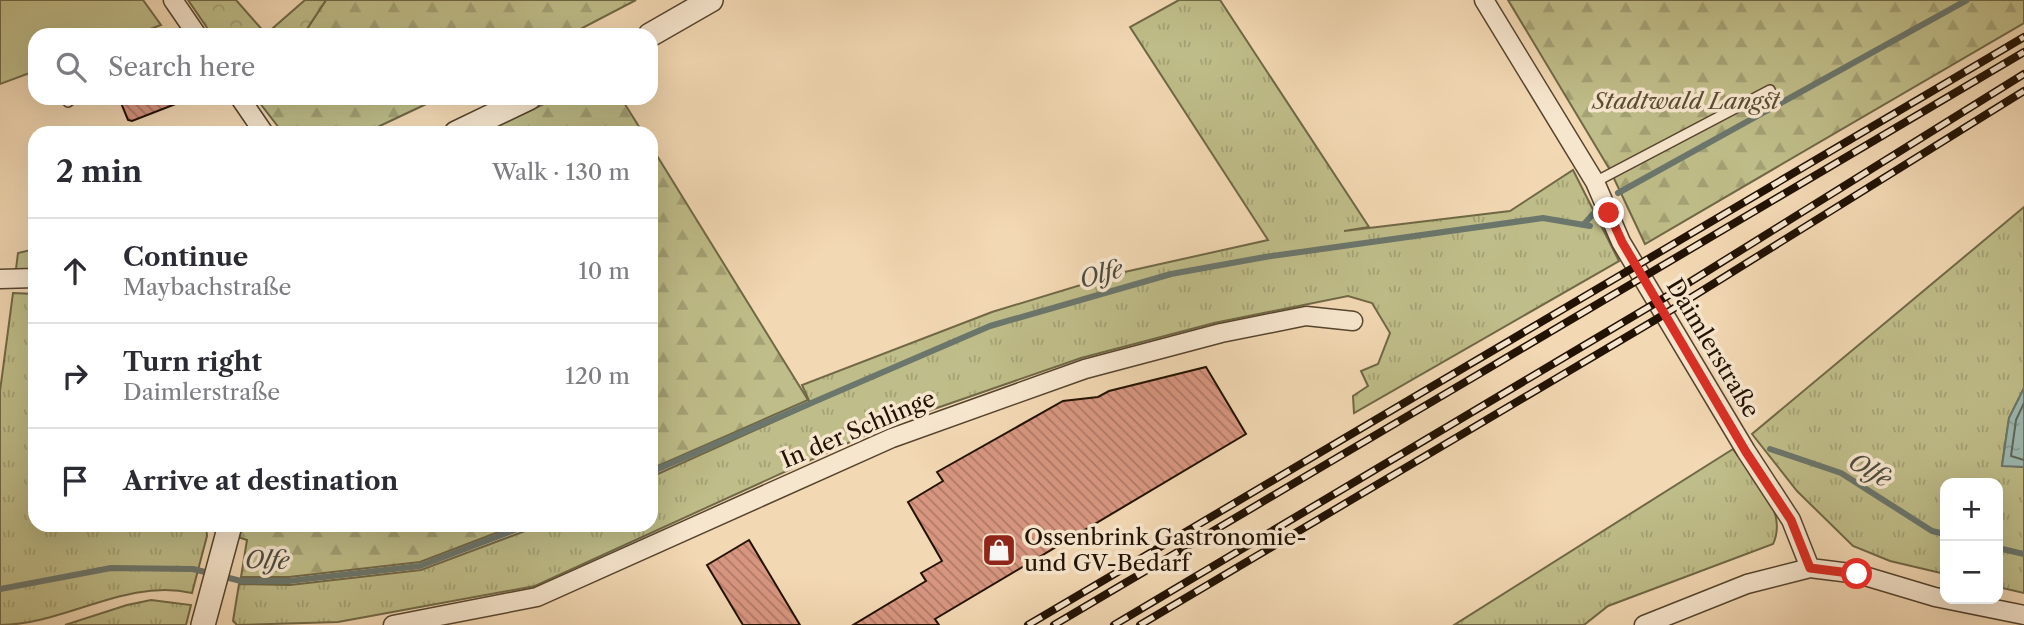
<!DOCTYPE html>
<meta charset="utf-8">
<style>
body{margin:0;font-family:"Libre Caslon Text",serif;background:#f2f2f3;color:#2b2b33}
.controls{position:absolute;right:21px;bottom:21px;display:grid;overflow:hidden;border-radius:14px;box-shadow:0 7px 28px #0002}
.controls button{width:63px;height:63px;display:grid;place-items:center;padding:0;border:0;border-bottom:2px solid #e1e1e2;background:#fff;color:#2b2b33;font:35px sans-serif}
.stop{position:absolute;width:21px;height:21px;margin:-16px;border:5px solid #d93025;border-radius:50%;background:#fff}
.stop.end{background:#d93025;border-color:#fff;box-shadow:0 2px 7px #0008}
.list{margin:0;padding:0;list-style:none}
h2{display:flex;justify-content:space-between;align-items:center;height:91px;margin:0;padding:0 28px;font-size:30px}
h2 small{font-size:23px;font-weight:400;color:#7c7c81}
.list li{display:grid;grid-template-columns:46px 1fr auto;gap:21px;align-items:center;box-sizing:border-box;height:105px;padding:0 28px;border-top:2px solid #e1e1e2}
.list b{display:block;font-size:26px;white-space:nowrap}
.list p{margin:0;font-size:23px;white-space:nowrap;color:#7c7c81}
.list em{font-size:23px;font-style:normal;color:#7c7c81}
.icon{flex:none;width:38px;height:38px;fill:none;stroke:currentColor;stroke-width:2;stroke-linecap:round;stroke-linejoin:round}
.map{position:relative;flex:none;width:2024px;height:625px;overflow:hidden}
.search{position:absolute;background:#fff;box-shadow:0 7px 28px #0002;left:28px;top:28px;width:630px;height:77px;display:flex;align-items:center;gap:18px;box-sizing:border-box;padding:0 24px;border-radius:21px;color:#7c7c81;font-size:26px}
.panel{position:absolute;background:#fff;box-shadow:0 7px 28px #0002;left:28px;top:126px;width:630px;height:406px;border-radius:21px}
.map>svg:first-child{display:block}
.grass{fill:url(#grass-tufts);stroke:#706846;stroke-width:2}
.forest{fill:url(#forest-firs);stroke:#706846;stroke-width:2}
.park{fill:url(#park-crowns);stroke:#706846;stroke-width:2}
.garden{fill:#bfbd89;stroke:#706846;stroke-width:2}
.water{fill:url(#water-ripples);stroke:#6b766c;stroke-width:2}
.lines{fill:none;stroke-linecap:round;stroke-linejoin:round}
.shore{stroke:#5f665a;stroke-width:2}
.stream{stroke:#6b766c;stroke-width:6}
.building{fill:url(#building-back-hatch);stroke:#221202;stroke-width:2}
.service-casing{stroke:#56442e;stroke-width:12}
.minor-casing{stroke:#56442e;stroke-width:21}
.tertiary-casing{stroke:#56442e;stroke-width:26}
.service{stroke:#f7e6ce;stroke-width:9}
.minor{stroke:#f7e6ce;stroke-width:18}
.tertiary{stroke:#f7e6ce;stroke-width:23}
.rail-casing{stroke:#221202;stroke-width:8}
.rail{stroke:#f7e6ce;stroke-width:5;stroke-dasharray:16;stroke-linecap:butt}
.route{stroke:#d93025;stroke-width:9}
.labels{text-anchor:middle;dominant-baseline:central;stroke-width:7;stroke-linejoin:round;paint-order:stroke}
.park-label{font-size:23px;font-style:italic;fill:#594e31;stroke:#f7e6ce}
.street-label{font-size:23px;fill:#221202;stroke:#f7e6ce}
.poi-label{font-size:23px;fill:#221202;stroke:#f7e6ce;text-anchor:start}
.water-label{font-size:24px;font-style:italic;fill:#4d4c40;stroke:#f7e6ce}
</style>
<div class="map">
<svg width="2024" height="625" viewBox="0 0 2024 625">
<defs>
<pattern id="grass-tufts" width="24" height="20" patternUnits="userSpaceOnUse" patternTransform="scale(1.75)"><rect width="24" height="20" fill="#bfbd89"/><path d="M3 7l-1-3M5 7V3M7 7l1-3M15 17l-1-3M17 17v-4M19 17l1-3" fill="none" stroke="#a4a175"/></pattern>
<pattern id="forest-firs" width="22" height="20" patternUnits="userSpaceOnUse" patternTransform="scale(1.75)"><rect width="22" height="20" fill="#bfbd89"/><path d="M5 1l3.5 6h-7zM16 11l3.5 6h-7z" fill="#a4a175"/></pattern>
<pattern id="park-crowns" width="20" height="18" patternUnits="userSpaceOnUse" patternTransform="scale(1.75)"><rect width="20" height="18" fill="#bfbd89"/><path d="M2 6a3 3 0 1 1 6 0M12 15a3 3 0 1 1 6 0" fill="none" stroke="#a4a175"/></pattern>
<pattern id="water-ripples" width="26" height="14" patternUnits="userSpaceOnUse" patternTransform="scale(1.75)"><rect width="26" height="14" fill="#9cb9b2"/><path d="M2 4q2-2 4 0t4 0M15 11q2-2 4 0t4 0" fill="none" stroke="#869e97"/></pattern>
<pattern id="building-back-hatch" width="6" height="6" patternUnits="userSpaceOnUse" patternTransform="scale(1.75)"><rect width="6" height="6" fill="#d89680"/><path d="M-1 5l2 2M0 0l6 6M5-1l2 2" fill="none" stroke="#af7967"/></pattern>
</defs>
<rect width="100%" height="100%" fill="#f2d8b3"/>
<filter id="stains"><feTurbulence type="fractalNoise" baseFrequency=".00286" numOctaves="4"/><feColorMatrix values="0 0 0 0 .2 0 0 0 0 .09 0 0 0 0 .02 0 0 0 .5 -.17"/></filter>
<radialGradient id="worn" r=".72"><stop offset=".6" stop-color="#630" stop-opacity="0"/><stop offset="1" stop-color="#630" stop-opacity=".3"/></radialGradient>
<path class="grass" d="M1179,0H1220L1369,227L1344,231L1510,211L1573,170L1619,261L1354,413L1353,396L1368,386L1361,371L1378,364L1390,333L1372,303L1348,296L1214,323L1081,358L885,426L535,586L338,622L237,625L233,621L239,584L290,585L421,570L541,525H651V477L811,405L802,385L992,312L1120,273L1268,240L1130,27Z
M2024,207V388L2009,418L2002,465L2024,467V593L1998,587V483H1945V574L1890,561L1853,546L1797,491L1752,434Z
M35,249V269H16L18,253Z
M13,293L35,294V525H206L207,536L192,593C125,578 65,625 0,625V391Z
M1733,449C1752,476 1789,510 1773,544L1608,606L1584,625H1454Z
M151,600L191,605L186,625H65L127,605Z"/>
<path class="forest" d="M326,0H636L569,35H303Z
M1508,0H2024V23L1645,244L1610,170Z
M261,98H439L365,133H283L259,102Z
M557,98H621L643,133H481Z
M651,146L808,400L651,469Z
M242,525H517L420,562L289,577H241L247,540L238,537Z"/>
<path class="park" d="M188,0H236L266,34L305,0H326L303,35H212Z"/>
<path class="garden" d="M0,0H143L161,25L134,35H35V71L0,84Z"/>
<path class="water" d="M2024,388V467L2002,466L2009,418Z"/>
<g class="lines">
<path class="shore" d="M2024,403L2016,420L2011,456L2024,460"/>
<path class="stream" d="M1618,193L1967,0
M1585,223L1593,214
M1770,449L1841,473L1932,531L1945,534
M651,472L990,326L1171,274L1265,257L1543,218L1590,226
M1998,548L2024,554
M0,589L111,568L193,569L241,581H289L420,566L528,525"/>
</g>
<path class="building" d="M119,98H191L132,121L128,120Z
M1206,367L1246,434L935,619L939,625H853L926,581L921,573L942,561L908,502L943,481L937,472L1063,401L1098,397L1109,391Z
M749,540L800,625H743L707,565Z"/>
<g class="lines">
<g class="service-casing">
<path id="service" d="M68,102L73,98
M1595,182L1770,90"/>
</g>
<g class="minor-casing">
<path id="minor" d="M173,0L197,35
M1484,0L1595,182L1621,242L1746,451L1791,520L1810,568
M240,98L264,133
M0,279L35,278
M393,625L537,597L892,438L1085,369L1221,333L1306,316L1353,321
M1644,625L1747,584L1810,568L1858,574L1935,597L2024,615"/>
</g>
<g class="tertiary-casing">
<path id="tertiary" d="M650,35L711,0
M456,133L529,98
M203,625L230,525"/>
</g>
<use href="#service" class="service"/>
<use href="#minor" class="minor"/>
<use href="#tertiary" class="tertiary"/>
<g class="rail-casing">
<path id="rail" d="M1028,625L2024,37
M1054,625L2024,52
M1114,625L1669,295L2024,74
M1140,625L1655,320L2024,91"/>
</g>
<use href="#rail" class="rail"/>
</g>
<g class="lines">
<path class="route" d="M1609,213L1622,242L1746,452L1791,520L1810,568L1857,574"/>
</g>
<defs>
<g id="shop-square" transform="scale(1.75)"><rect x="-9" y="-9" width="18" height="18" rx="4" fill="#8f2418" stroke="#f7e6ce"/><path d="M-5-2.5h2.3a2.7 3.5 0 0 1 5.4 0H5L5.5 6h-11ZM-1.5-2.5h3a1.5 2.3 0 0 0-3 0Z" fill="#fff"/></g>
</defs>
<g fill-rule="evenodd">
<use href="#shop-square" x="999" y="550"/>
</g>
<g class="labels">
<g class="park-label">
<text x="1686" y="101">Stadtwald Langst</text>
</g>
<g class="street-label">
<text transform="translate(1713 348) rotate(59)">Daimlerstraße</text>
<text transform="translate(858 429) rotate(-23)">In der Schlinge</text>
</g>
<g class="poi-label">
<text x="1024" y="537">Ossenbrink Gastronomie-<tspan x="1024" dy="26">und GV-Bedarf</tspan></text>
</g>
<g class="water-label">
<text transform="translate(1101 274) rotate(-16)">Olfe</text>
<text transform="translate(1870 470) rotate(30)">Olfe</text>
<text transform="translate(267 560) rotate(1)">Olfe</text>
</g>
</g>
<rect width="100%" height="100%" filter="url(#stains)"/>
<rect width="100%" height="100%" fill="url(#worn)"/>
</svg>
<div class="controls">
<button>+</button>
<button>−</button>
</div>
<div class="stop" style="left:1857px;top:574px"></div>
<div class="stop end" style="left:1609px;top:213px"></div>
<div class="search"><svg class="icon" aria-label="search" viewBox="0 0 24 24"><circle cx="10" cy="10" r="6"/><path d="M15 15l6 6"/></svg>Search here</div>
<section class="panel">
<h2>2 min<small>Walk · 130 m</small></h2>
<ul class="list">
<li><svg class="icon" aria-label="ahead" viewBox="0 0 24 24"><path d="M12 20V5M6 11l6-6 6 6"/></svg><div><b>Continue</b><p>Maybachstraße</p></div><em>10 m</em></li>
<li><svg class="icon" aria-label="right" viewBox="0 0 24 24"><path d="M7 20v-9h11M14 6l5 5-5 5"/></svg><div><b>Turn right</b><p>Daimlerstraße</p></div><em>120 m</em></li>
<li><svg class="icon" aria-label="arrive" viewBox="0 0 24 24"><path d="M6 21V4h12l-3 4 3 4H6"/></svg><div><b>Arrive at destination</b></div></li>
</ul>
</section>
</div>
